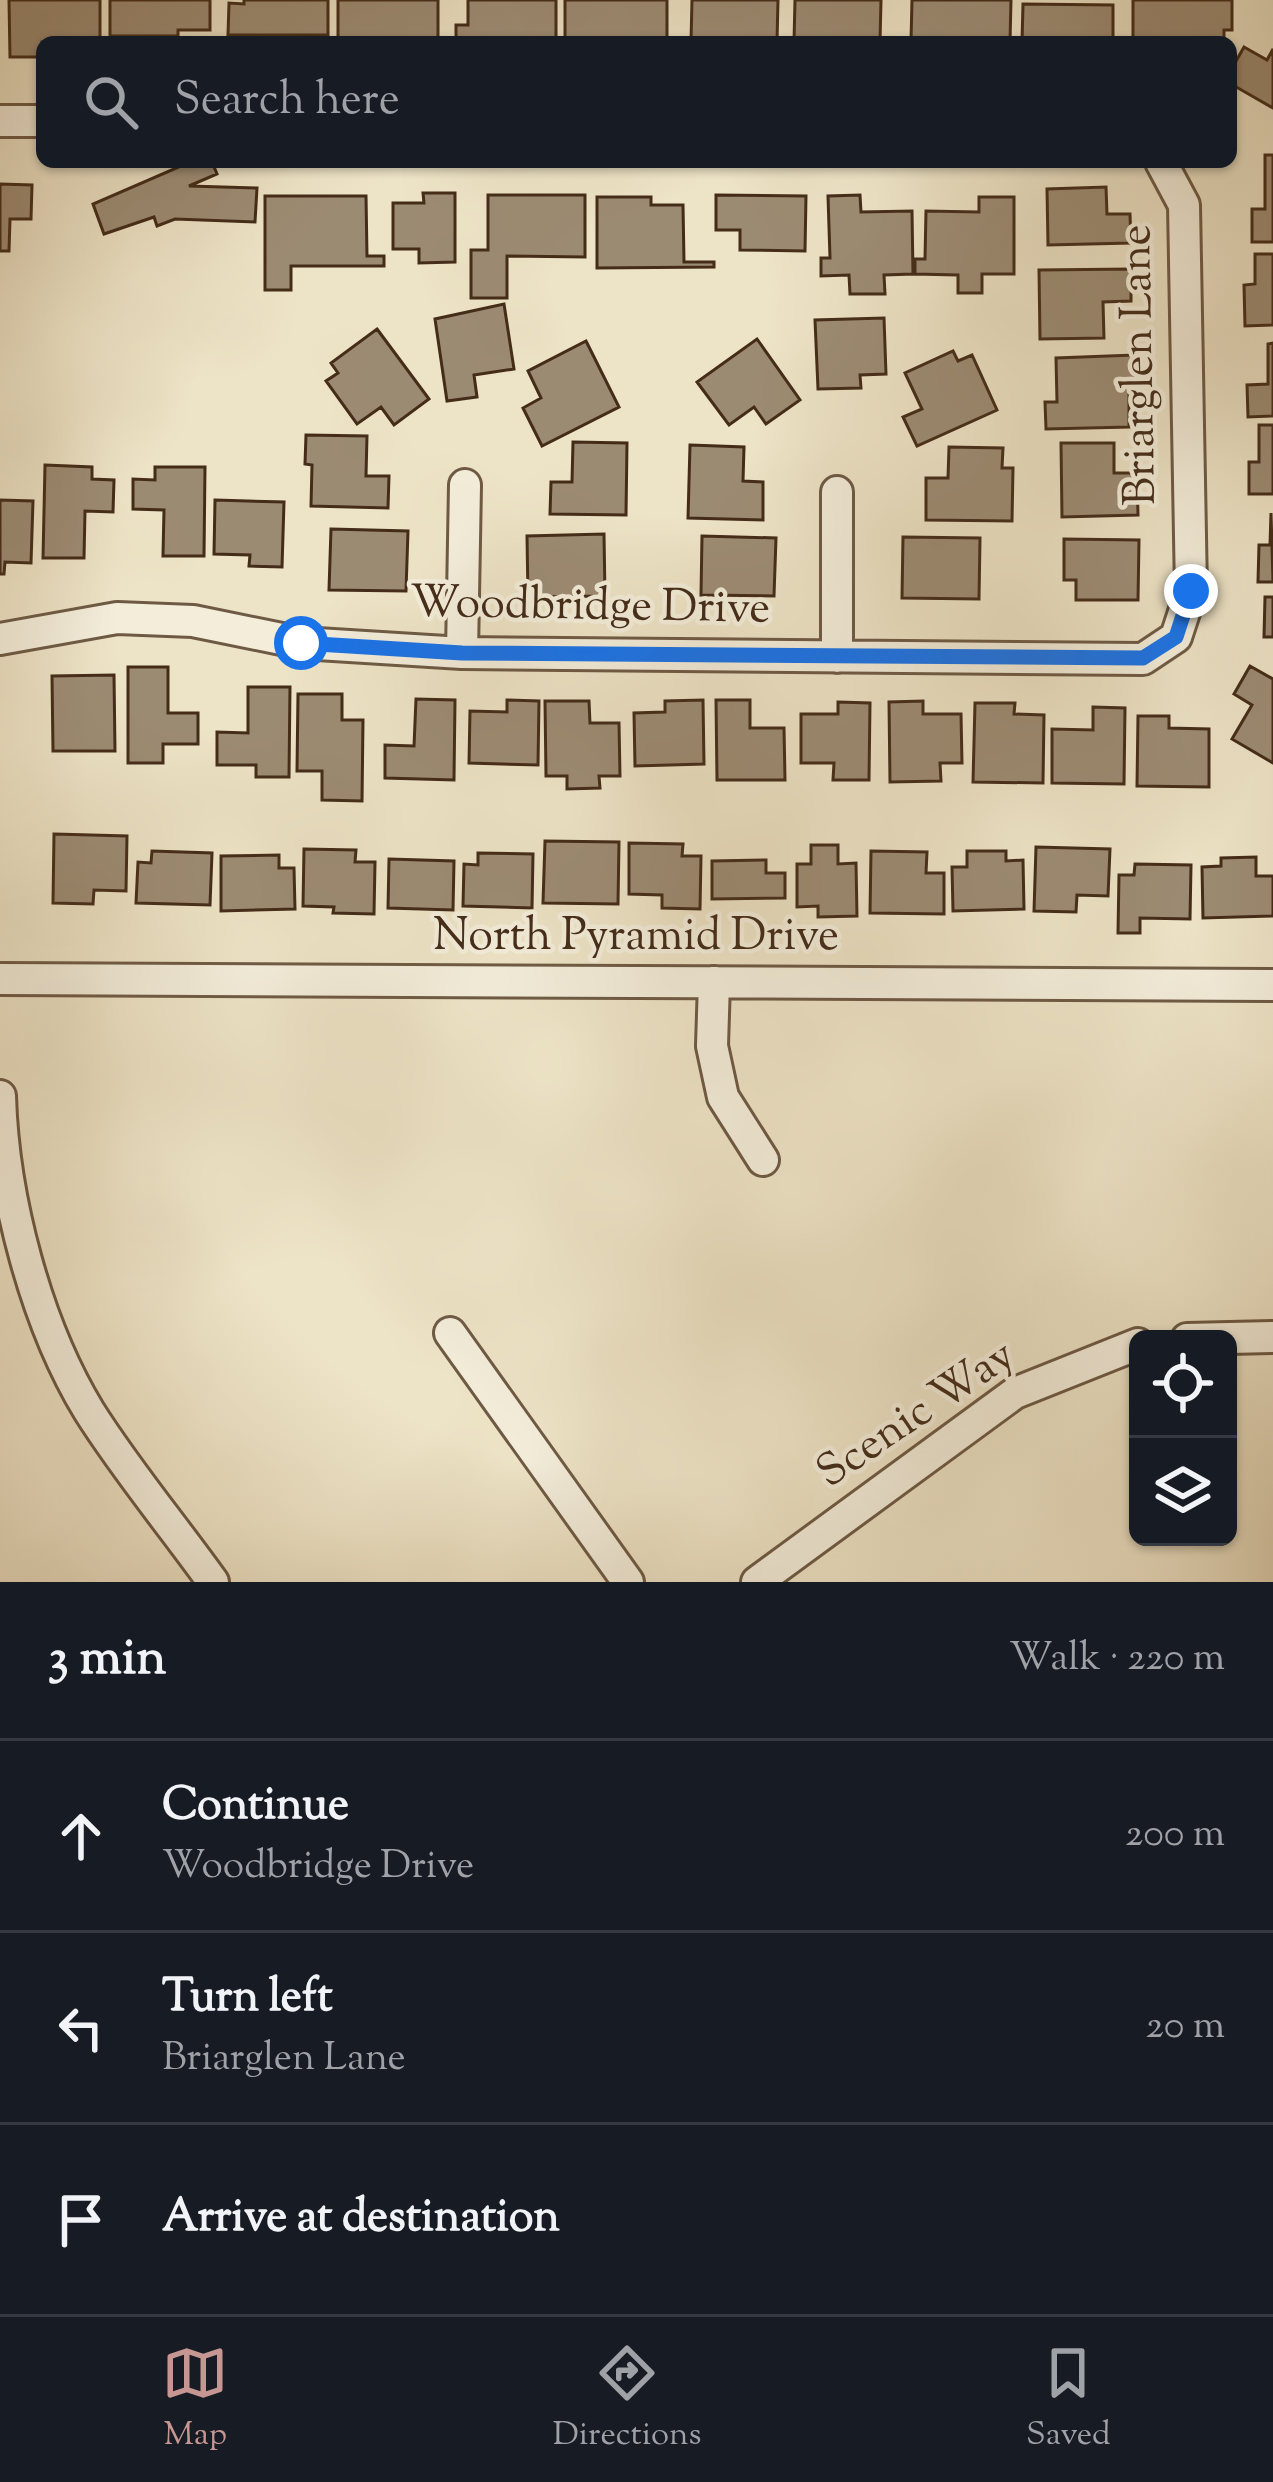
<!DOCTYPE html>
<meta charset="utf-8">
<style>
body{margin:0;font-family:"Sorts Mill Goudy",serif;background:#242831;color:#f1f3f6}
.controls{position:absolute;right:36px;bottom:36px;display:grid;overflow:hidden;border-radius:18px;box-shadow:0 3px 9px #0004}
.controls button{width:108px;height:108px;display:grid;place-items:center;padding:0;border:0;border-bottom:3px solid #363941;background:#171b24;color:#f1f3f6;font:60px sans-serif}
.stop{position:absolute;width:36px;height:36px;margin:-27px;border:9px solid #1a73e8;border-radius:50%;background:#fff}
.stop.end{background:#1a73e8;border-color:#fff;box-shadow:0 3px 12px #0008}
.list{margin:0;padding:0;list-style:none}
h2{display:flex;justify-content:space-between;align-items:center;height:156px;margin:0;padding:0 48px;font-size:51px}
h2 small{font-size:39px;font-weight:400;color:#9ea1a6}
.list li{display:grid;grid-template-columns:78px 1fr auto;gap:36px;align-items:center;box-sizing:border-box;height:192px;padding:0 48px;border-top:3px solid #363941}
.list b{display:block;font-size:45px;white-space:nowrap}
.list p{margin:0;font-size:39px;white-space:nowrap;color:#9ea1a6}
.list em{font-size:39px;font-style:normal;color:#9ea1a6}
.icon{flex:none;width:66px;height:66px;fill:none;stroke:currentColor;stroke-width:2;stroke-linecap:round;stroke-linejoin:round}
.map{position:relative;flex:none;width:1273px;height:1582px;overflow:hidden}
.search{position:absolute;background:#171b24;box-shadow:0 3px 9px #0004;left:36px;right:36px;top:36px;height:132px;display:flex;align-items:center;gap:30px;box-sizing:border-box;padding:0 42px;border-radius:18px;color:#9ea1a6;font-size:45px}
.sheet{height:732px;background:#171b24}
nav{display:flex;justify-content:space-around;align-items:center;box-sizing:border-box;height:168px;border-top:3px solid #363941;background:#171b24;font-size:33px;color:#9ea1a6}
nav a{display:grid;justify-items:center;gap:6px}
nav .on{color:#c59692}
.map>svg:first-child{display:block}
.building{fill:#9c8b73;stroke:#442c19;stroke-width:3}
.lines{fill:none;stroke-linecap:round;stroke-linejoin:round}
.street-casing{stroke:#6e5a44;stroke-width:36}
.street{stroke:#f3edda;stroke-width:30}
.route{stroke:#1a73e8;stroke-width:15}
.labels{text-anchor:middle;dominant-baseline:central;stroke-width:9;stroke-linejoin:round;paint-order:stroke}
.street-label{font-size:45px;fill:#442c19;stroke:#f3edda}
</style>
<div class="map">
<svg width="1273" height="1582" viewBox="0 0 1273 1582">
<rect width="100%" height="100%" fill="#ede3c6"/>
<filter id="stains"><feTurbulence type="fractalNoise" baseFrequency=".00167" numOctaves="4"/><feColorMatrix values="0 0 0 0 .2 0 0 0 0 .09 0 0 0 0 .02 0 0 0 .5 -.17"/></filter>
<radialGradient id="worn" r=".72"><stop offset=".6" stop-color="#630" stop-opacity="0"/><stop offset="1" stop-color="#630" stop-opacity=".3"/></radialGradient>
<path class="building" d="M9,0H100V42H42V57H10Z
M110,0H210V30H178V36H110Z
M244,0H328V35H228L229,3L244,4Z
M338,0H438V42H338Z
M468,0H556V42H456V25H468Z
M565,0H667V42H565Z
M692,0H778L777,42H691Z
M795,0H881L880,42H794Z
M912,0H1011L1010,42H911Z
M1133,0H1232V30H1224V42H1133Z
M1023,4L1113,5V42H1022Z
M1244,47L1267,60L1273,49V108L1231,84V70Z
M1265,155H1273V242H1252V209H1265Z
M190,162H212L217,174L189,186L257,188L255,222L175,219L157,226L154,217L104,234L93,204Z
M0,184L32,185L31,219H10L9,251H0Z
M1106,187L1107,214H1130L1131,243L1048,245L1047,189Z
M423,193H455V262L419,263V249H393V203H424Z
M488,195H585V257L507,256V298H471V250H488Z
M716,195L806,196L805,251L740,250V230H716Z
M860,195L861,212L912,211L913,274L884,275L885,294H850L849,275L821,276V258H830L828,196Z
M265,196H366L367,256H384V266H291V290H265Z
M597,197H651V205H683L684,262H714V267L597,268Z
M979,197H1014V274H982V293H958V275L915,274V259H925L926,211L979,212Z
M1255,254H1273V325L1245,326L1244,285L1255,284Z
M1131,269V301L1103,302L1104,338L1040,339L1039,270Z
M504,304L514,369L474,375L477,397L447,401L435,319Z
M884,318L886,374L860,375L861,388L818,389L815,320Z
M377,329L429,399L394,425L381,407L357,424L326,381L338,373L331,363Z
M757,339L800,400L766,424L754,407L729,425L697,382Z
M586,341L619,407L542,446L523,408L541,398L528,371Z
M1273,343V416L1248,417L1247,385L1268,384V344Z
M953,351L958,361L972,355L997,410L917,446L903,417L922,409L905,373Z
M1134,355L1135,391H1129V427L1046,429L1045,402H1057L1056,358Z
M1259,425H1273V494H1249V462H1259Z
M306,435L367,436L366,476H389L388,508L311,506L312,465L305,464Z
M573,442L627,443L626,515L550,514L551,482H572Z
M1061,443H1114V473H1137L1138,515L1062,517Z
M690,445L744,447L743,481L763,482V520L688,518Z
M949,447L1003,448L1002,468H1013L1012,521L926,520V478H948Z
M45,465L92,467V479L114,480L113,512L85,511L84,558H43Z
M155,467H205L204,556H163L164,510L133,509V479L155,480Z
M0,500L33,501L31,563L5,562L4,574H0Z
M215,500L284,502L282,567L249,566L250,555L214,554Z
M1271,513L1273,582H1258L1259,545H1270Z
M331,529L408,531L406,591L329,590Z
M604,534L605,596L528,597L527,536Z
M702,536L776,538L774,596L701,595Z
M903,537L980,538L979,599L902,598Z
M1064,539L1139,540L1138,600H1076V580H1064Z
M1265,597H1273V637H1264Z
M1250,666L1273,679V763L1232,739L1252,705L1234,694Z
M128,667H168V713H198V744H163V763H128Z
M114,675L115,751H53L52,676Z
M248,687H290L289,777H256V765H217V732L248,733Z
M298,694H342V720H363L362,801L322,800V771H297Z
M416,699L455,700L454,780L385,778V745L414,746Z
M507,700L539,701L538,765L469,763L470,711L507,712Z
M703,700L704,764L635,766L634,713L665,712V701Z
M716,700H750V728H784L785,780H717Z
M545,701H589L590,723H619L620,776H599L600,788L567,789V776H546Z
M923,701V714H961L962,763H940L941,781L890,782L889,702Z
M838,702L870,703L869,780H833L834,763H801V714H838Z
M975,703H1015L1014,714L1044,715L1043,783L973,782Z
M1093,707L1125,708L1124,784L1052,783V729L1093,730Z
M1138,716H1169V728L1209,729V787L1137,786Z
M54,834L127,836L126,891L94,890L93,904L53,903Z
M545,841L619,842L618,904L543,903Z
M629,843L683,844L682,856H701L700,909L662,908V895L629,894Z
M811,845H838V864L856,863L857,916L818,917V906L797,907V864H811Z
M1036,847L1110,849L1108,896L1077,895L1076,912L1034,911Z
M304,849L356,850L355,862H375L374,914L333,913L334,907L303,906Z
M152,851L212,853L210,905L136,903L138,862L151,863Z
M871,851L927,852L926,873H944V914L870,913Z
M967,851H1006V861L1023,860L1024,909L953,911L952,867H967Z
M478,853L533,854L532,908L463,906L464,864L478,865Z
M279,855V868H294L295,909L221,911V856Z
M1256,857V876H1273V916L1203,918L1202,867L1221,866V858Z
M389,859L454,861L453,910L388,908Z
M766,860V873H785V898L712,899V861Z
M1135,864L1191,865L1190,919L1140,918V933H1118L1119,875H1134Z"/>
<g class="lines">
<g class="street-casing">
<path id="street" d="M0,121H42
M837,492V657
M0,639L117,618L193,621L301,643L462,653L1143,659L1176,637L1191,591L1184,205L1161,162
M462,653L465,485
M0,979L1273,985
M714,982L712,1046L723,1097L763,1160
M0,1096C3,1198 36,1324 89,1411C126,1470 173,1526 213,1582
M450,1333L628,1582
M1187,1339L1273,1337
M757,1582L1015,1393L1138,1344"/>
</g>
<use href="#street" class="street"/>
</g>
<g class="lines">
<path class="route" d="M301,643L462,653L1143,658L1176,637L1191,591"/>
</g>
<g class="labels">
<g class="street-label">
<text transform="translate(1141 365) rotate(-91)">Briarglen Lane</text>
<text transform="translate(590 608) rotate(1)">Woodbridge Drive</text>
<text x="636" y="938">North Pyramid Drive</text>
<text transform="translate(917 1416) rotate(-34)">Scenic Way</text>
</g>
</g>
<rect width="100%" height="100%" filter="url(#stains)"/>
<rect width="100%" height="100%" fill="url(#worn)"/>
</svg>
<div class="controls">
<button><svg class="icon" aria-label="locate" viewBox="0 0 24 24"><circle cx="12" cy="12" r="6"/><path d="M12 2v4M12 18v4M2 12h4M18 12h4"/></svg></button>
<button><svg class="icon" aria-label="layers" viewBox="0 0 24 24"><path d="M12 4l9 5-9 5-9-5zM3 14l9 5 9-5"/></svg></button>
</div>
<div class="stop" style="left:301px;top:643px"></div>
<div class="stop end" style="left:1191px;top:591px"></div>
<div class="search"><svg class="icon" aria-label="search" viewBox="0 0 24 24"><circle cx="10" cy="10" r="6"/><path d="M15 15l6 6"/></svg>Search here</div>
</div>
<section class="sheet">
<h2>3 min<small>Walk · 220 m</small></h2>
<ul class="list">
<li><svg class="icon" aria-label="ahead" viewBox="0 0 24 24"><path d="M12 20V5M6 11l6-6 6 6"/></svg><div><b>Continue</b><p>Woodbridge Drive</p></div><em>200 m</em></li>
<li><svg class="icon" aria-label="left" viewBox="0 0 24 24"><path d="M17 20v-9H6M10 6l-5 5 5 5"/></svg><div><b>Turn left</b><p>Briarglen Lane</p></div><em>20 m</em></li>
<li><svg class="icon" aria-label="arrive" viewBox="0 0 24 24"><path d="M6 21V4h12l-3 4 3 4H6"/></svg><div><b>Arrive at destination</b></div></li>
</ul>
</section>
<nav>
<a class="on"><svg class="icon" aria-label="map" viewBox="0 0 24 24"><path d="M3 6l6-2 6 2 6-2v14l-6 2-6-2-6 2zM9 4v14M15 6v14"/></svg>Map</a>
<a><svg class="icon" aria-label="directions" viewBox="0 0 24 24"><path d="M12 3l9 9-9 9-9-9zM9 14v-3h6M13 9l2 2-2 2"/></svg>Directions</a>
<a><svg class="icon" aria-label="saved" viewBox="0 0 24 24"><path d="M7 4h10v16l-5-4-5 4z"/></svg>Saved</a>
</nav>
